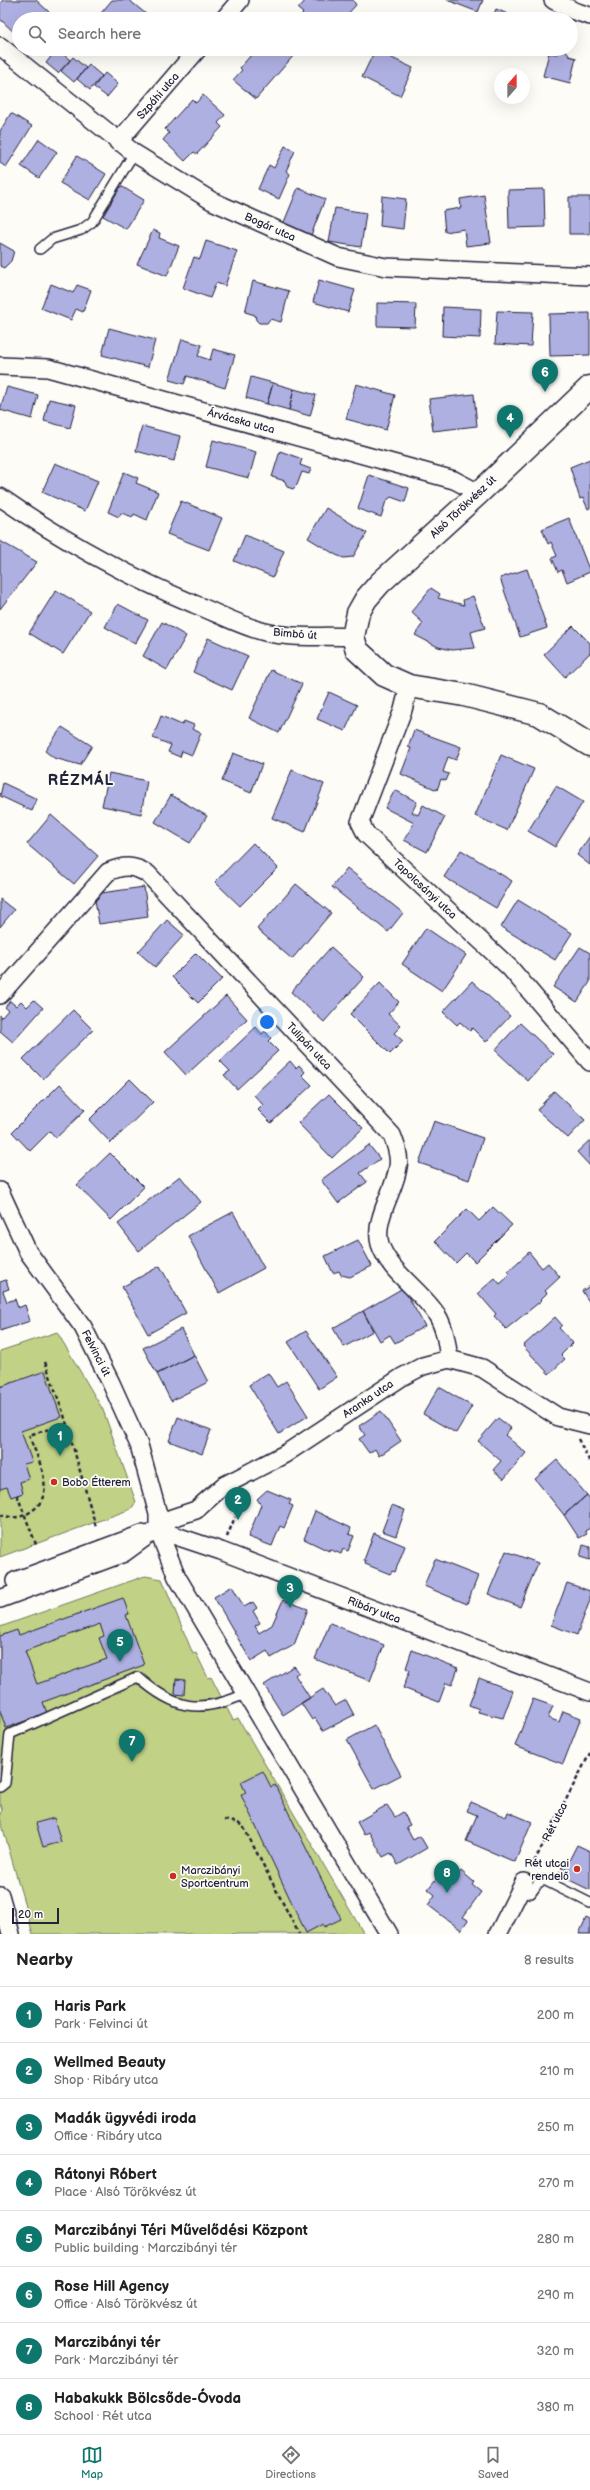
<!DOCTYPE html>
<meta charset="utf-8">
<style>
body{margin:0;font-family:"Balsamiq Sans",sans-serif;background:#f6f6f6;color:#222}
.compass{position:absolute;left:494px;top:68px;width:36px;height:36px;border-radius:50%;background:#fff;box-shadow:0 4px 16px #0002;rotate:21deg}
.scale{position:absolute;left:12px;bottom:10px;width:47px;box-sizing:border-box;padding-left:4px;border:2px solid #22223b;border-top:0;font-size:11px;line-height:14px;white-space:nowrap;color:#22223b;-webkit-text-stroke:3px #fdfcf7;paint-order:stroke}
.you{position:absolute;left:267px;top:1022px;width:14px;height:14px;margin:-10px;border:3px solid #fff;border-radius:50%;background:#1a73e8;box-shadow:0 0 0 6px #1a73e833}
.badge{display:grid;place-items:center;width:26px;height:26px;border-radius:50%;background:#0f766e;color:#fff;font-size:13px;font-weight:700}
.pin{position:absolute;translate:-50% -33px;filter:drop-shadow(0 1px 2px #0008)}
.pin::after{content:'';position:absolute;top:21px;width:14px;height:12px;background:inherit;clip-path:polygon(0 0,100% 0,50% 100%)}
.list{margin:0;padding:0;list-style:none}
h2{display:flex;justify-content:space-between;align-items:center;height:52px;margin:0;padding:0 16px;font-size:17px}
h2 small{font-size:13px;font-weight:400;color:#767676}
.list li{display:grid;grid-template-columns:26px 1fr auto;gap:12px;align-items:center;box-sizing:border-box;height:56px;padding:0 16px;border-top:1px solid #e0e0e0}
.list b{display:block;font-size:15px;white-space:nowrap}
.list p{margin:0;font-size:13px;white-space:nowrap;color:#767676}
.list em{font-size:13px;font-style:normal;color:#767676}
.icon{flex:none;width:22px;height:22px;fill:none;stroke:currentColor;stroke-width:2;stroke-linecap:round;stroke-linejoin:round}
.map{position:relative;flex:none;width:590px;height:1934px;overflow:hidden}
.search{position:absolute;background:#fff;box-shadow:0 4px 16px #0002;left:12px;right:12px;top:12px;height:44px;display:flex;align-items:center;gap:10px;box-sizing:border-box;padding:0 14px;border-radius:22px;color:#767676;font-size:15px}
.sheet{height:500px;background:#fff}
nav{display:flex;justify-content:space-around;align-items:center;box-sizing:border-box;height:56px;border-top:1px solid #e0e0e0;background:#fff;font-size:11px;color:#767676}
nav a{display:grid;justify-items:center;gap:2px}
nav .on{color:#0f766e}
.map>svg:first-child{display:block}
.green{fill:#c1d185;stroke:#727a60}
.building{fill:#afb0e2;stroke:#22223b;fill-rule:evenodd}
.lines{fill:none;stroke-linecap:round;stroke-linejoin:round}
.lane-casing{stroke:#22223b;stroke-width:12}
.street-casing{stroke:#22223b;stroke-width:20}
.secondary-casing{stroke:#22223b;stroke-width:25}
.path{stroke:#22223b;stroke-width:2.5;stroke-dasharray:4 3;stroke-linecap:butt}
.lane{stroke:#fdfcf7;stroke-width:9}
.street{stroke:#fdfcf7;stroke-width:17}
.secondary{stroke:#fdfcf7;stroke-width:22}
.poi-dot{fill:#c8321e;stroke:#fdfcf7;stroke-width:1.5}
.labels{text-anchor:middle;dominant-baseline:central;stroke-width:3.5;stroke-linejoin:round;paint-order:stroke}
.street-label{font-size:11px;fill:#22223b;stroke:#fdfcf7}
.poi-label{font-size:11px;fill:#22223b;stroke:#fdfcf7;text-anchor:start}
.district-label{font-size:15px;font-weight:bold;letter-spacing:1px;fill:#22223b;stroke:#fdfcf7}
</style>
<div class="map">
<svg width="590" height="1934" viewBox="0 0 590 1934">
<rect width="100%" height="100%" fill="#fdfcf7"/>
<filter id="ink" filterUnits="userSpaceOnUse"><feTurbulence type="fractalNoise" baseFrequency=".025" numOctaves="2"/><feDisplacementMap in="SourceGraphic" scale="8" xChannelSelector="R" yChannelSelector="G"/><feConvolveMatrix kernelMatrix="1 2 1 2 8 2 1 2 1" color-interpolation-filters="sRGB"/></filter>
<g filter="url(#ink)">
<path class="green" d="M57,1332L103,1410L136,1502L131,1509L0,1557V1351Z
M145,1576L162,1579L193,1654L196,1653L208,1678L211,1677L233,1720L238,1718L364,1934H33L0,1818V1813L2,1811L0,1804V1627Z"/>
<path class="building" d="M3,0H36L49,12L42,19H19V37L0,19V3Z
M112,0H129L146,14L142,19H96Z
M306,0H353L356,5L343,19H297L303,13L298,9Z
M447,0H483L478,12Z
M496,9L519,19H492Z
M57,49L70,60L58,73L46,63Z
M256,49H286L294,55L256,99L233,80L242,70L240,68Z
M561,49L566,50L569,56L576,58L570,83L543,76L549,53L557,54Z
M375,50L413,68L400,96L362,77Z
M73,57L86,68L74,82L61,71Z
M89,65L102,76L90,90L77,79Z
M105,73L118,84L107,97L94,87Z
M203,95L225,115L218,123L222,127L197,154L194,152L185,161L163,140L169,133L165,129L192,99L196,103Z
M11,113L32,126L6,167L0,163V131Z
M39,139L57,152L39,178L21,166Z
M285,146L295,151L286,171L290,174L279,199L258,189L269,165L274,168Z
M77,156L106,174L90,200L60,183Z
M121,186L144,200L126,229L103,216Z
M298,188L325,199L310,238L282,227Z
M544,189L545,227L509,228L508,190Z
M484,195L491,243L466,246L464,229L445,232L443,211L461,208L460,199Z
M382,196L406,199L403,229L380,226Z
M569,197H590V234H569Z
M335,208L366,213L361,247L329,242Z
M153,230L160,233L159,238L179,246L167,276L137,264Z
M206,241L237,251L225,286L216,283L210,298L183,288L194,257L200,259Z
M0,243L14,251L11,261L4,268L0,266Z
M319,280L355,290L348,312L313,302Z
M253,281L289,291L281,322L270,319L267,323H259L256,320L255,315L245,312Z
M51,284L73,293L77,285L91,290L83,312L76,309L71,320L41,308Z
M377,303L416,304L415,327L377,326Z
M443,307L481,309L480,338L442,336Z
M497,311L533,312L531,346L495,344Z
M590,313V355L550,356L549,314Z
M109,328L155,340L148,367L102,355Z
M182,339L202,345L198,356L210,360L213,349L235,355L225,388L187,376L184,384L169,380Z
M251,377L273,383L267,404L246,398Z
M273,383L294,389L289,410L267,404Z
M356,384L395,395L386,430L346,419Z
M7,387L38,395L32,419L0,410Z
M294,389L316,395L310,416L289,410Z
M474,394L477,426L433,431L429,399Z
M49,399L76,405L70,428L44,421Z
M142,426L180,436L174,461L136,451Z
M213,440L256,452L249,478L206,467Z
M280,451L302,459L300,465L311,469L309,474L302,472L297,485L293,489L287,487L285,481L272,477Z
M590,459V508L588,509L583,498L580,499L570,467Z
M55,463L98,481L85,511L42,492Z
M124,472L138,478L136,483L158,492L147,520L134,514L133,517L121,513L119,517L108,512Z
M369,475L409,488L405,502L391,497L386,501L381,517L358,509Z
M181,501L222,518L209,550L167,534Z
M326,508L367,533L353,557L344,558L336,555L308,538Z
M569,518L590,572L567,582L562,570L558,572L552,558L557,556L551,542L548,544L542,529Z
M245,535L284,551L273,577L234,561Z
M0,541L37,562L0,609Z
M527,569L547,628L520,637L500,578Z
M431,588L440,594L438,598L464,605L463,600L473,596L485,628L471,632L475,648L452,650L438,647L415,635L423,623L411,612Z
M56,590L90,611L63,654L29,633Z
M118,604L148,620L135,644L105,627Z
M162,622L186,636L167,670L143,656Z
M573,626L590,643V653L565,677L544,654Z
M208,638L248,656L232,690L193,672Z
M271,670L302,684L279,733L249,718Z
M329,692L357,705L345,731L317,719Z
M161,716L182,725L184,721L194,725L192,729L201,733L192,755L182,751L180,757L168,752L171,745L153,738Z
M62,727L92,746L80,765L54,758L45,751Z
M414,730L461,747L456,760L448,757L443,772L449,774L446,781L441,779L437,790L401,774L411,748L408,747Z
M233,753L262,764L251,793L222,781Z
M501,755L534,769L507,830L475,816Z
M292,770L324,784L305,832L272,818Z
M109,773L147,781L141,814L102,806Z
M3,783L37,799L32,811L0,796Z
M556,786L583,802L555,847L528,831Z
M395,790L417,802L412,812L418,815L423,805L445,817L427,852L404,840L414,823L385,808Z
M171,795L207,816L190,843L155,822Z
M51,815L98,856L74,884L27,844Z
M590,836V865L577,855Z
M253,843L278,868L240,906L215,882Z
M461,850L512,881L496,908L444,877Z
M347,868L403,913L388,932L332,887Z
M296,884L331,913L292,959L257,929Z
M144,887L148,917L99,924L94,894Z
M0,899L14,910L0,927Z
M518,900L572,933L555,960L501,927Z
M167,920L184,935L155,967L138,952Z
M426,928L466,955L442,991L402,964Z
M331,947L364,977L324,1022L291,992Z
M580,947L590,953V982L577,1002L553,987Z
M196,953L222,979L198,1003L172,977Z
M472,981L510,1016L486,1042L472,1028L470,1031L460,1022L457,1025L443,1012Z
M380,983L399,1002L388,1014L401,1026L394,1033L403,1041L390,1054L350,1014Z
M226,996L247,1019L186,1075L165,1052Z
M34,1000L43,1008L13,1042L0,1031V1015L2,1017L8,1010L5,1007L10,1001L16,1006L21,1001L27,1007Z
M73,1010L93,1030L43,1079L23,1059Z
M520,1023L553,1054L528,1081L495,1050Z
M256,1027L262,1034L265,1031L271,1038L268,1041L278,1051L237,1089L224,1075L230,1071L220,1061Z
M290,1061L296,1068L299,1065L305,1072L302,1075L312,1085L271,1123L258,1110L263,1105L254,1095Z
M130,1079L153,1102L111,1143L89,1120Z
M60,1084L85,1110L56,1138L50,1131L30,1151L12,1132Z
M554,1091L585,1120L568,1138L537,1110Z
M329,1094L363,1128L332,1158L298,1123Z
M434,1121L483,1138L469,1180L419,1163Z
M590,1140V1166L577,1152Z
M369,1145L380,1159L360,1173L367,1182L338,1203L321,1180Z
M110,1153L144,1187L111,1220L77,1185Z
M180,1176L201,1202L139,1251L118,1224Z
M493,1207L512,1225L475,1262L466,1253L456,1263L435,1241L467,1209L479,1221Z
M233,1212L264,1268L219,1293L188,1236Z
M358,1240L372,1266L350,1277L341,1275L339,1271L333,1273L325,1256Z
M529,1252L542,1268L548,1263L560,1277L545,1291L547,1293L541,1299L542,1300L506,1329L494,1316L496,1314L478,1293L495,1278L500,1284L510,1275L507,1272Z
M160,1266L186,1313L148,1334L122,1287Z
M6,1280L9,1289L3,1291L7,1302L15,1299L18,1308L25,1305L30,1321L0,1331V1282Z
M590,1286V1303L582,1291Z
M403,1288L425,1326L395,1343L390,1335L380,1341L363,1311Z
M363,1311L373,1331L344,1347L333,1328Z
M555,1317L562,1325L559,1328L573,1343L561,1355L565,1359L549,1374L523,1346Z
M181,1329L194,1355L157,1374L143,1348Z
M306,1331L337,1377L319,1389L288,1342Z
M194,1355L208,1382L171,1401L157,1374Z
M45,1371L61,1417L21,1431L32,1462L24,1464L29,1479L20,1482L23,1493L11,1497L7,1487L0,1489V1387Z
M268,1373L277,1387L286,1381L308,1416L279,1434L249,1385Z
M439,1387L472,1406L456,1433L423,1414Z
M381,1411L401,1441L379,1456L375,1449L369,1453L359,1439L365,1435L359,1426Z
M178,1417L211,1430L202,1454L169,1441Z
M498,1418L511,1428L505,1435L526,1453L504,1479L493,1470L501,1461L478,1441Z
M557,1460L587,1495L564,1515L535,1479Z
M267,1490L291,1500L289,1504L293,1506L284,1528L280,1526L272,1546L248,1537L261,1505L257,1499Z
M587,1495L590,1499V1528L585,1531L587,1534L579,1538L564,1515Z
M392,1505L405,1510L396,1536L382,1531Z
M315,1511L351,1528L349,1534L354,1536L348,1551L343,1549L341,1554L329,1549V1551L304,1539Z
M374,1533L405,1546L395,1572L392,1571L390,1574L365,1564L366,1561L364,1560Z
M583,1545L590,1547V1560L580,1557Z
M506,1551L538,1563L520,1607L488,1594Z
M435,1559L478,1576L467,1604L424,1586Z
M567,1583L590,1591V1600L577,1635L551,1625Z
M232,1586L244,1607L253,1602L257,1608L253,1611L260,1623L255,1626L259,1633L272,1625L283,1600L308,1609L294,1645L271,1658L267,1651L251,1661L214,1597Z
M123,1598L129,1614L126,1615L144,1665L43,1702L47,1713L6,1728L0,1711V1636L17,1630L19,1635ZM100,1624L104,1636L99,1638L107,1659L37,1684L25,1651Z
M330,1623L384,1645L370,1681L315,1659Z
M412,1650L458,1668L452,1685L446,1683L439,1702L403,1688L410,1670L406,1668Z
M294,1666L299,1672L295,1675L310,1698L283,1715L264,1685Z
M479,1678L513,1691L503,1718L478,1712L479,1709L469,1705Z
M176,1679L185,1680L184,1695L175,1694Z
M323,1689L335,1706L346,1700L354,1715L323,1731L315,1718L312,1720L301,1703Z
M533,1699L553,1706L548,1718L559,1722L563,1711L581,1718L563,1764L515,1746Z
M374,1725L401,1775L374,1789L347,1740Z
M263,1771L271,1787L275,1785L341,1919L324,1927L323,1924L306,1933L241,1795L246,1793L241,1782Z
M471,1802L506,1817L508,1812L532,1822L515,1862L466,1841L477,1815L467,1811Z
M387,1805L395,1817L403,1812L410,1825L406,1827L413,1840L420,1836L427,1848L398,1865L391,1853L383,1857L369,1832L364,1835L357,1822Z
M54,1818L61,1842L43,1847L36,1823Z
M577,1845L590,1851V1890L561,1876Z
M446,1866L458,1875L461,1871L474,1882L472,1885L481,1892L463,1917L468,1920L461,1930L428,1905L435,1895L428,1889Z
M586,1918L590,1920V1934H579Z"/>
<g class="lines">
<g class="lane-casing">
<path id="lane" d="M40,249L52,239L81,230L92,222L134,153
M0,1787L5,1783L10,1734L138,1677C175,1710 200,1714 245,1694
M520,1891L531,1893L538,1883L544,1880L590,1903"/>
</g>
<g class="street-casing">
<path id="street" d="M553,0L574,11L590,16
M224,19L240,0
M0,46L134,153L212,201L338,257L386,267L590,276
M118,142L198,49
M0,366L48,368L454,480L479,493
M0,497C62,540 125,575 194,604C217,613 241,626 265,632C293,639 324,635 353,637
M409,686L403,710L360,822L366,834L510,968L590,1062
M0,995L108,872C124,865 133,865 148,874L392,1135C396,1145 400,1156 398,1167C395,1191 373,1219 380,1244C389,1272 421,1290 437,1315C445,1328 447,1344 449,1359
M0,1191L28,1252L83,1327L111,1383L139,1445L158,1514V1530L177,1577L389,1934
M158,1530L221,1551L590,1692
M15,1581L142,1534
M0,1599L124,1553L172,1518L196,1510L223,1486L285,1454L402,1377L423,1366L449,1359L482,1368L558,1417L590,1425
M0,1895L11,1934
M498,1934L524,1882"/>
</g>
<g class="secondary-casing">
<path id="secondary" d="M590,387L479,493L380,583L366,599L358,613L353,637L357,650L384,675L409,686L464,695L539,714L590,745"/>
</g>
<path class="path" d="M45,1362L64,1415L96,1527
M578,1439L590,1462
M17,1495L37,1547
M0,1515C11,1518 20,1519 30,1512C59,1495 37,1458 29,1435L66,1424
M227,1537L235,1517
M224,1820L238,1823L244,1828L299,1934
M533,1864L541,1868
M531,1868L590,1753
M559,1875L565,1861L568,1862"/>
<use href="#lane" class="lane"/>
<use href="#street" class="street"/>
<use href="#secondary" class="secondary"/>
</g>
</g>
<g class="poi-dot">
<circle cx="54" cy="1482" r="4"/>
<circle cx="577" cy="1869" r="4"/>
<circle cx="173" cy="1876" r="4"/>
</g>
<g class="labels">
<g class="street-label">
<text transform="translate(158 96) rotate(-49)">Szpáhi utca</text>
<text transform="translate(270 227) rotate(24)">Bogár utca</text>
<text transform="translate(241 421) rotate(15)">Árvácska utca</text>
<text transform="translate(463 507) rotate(-43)">Alsó Törökvész út</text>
<text transform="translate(295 634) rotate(5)">Bimbó út</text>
<text transform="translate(425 889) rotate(43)">Tapolcsányi utca</text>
<text transform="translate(309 1046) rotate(47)">Tulipán utca</text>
<text transform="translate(96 1353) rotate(63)">Felvinci út</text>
<text transform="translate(368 1399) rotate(-34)">Aranka utca</text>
<text transform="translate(374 1610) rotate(21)">Ribáry utca</text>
<text transform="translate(555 1822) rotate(-63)">Rét utca</text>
</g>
<g class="poi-label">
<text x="62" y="1482">Bobo Étterem</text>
<text x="569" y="1863" text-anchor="end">Rét utcai<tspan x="569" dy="13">rendelő</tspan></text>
<text x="181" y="1870">Marczibányi<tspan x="181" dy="13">Sportcentrum</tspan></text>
</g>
<g class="district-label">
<text x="81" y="780">RÉZMÁL</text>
</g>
</g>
</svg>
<svg class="compass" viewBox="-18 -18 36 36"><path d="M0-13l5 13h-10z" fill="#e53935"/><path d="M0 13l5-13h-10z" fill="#767676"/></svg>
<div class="scale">20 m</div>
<div class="you"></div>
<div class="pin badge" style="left:60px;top:1456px">1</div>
<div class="pin badge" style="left:238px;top:1520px">2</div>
<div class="pin badge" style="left:290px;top:1608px">3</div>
<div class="pin badge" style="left:510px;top:438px">4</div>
<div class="pin badge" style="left:120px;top:1662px">5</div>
<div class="pin badge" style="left:545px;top:392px">6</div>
<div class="pin badge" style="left:132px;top:1762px">7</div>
<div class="pin badge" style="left:447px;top:1893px">8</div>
<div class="search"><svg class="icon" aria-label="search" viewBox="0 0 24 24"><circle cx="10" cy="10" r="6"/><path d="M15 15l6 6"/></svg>Search here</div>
</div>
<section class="sheet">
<h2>Nearby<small>8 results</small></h2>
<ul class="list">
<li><span class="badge">1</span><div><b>Haris Park</b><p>Park · Felvinci út</p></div><em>200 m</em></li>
<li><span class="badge">2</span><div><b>Wellmed Beauty</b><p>Shop · Ribáry utca</p></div><em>210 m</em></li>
<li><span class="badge">3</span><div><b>Madák ügyvédi iroda</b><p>Office · Ribáry utca</p></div><em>250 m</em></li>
<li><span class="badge">4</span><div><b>Rátonyi Róbert</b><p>Place · Alsó Törökvész út</p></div><em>270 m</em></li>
<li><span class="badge">5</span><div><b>Marczibányi Téri Művelődési Központ</b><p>Public building · Marczibányi tér</p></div><em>280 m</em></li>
<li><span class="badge">6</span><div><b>Rose Hill Agency</b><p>Office · Alsó Törökvész út</p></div><em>290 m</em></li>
<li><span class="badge">7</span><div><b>Marczibányi tér</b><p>Park · Marczibányi tér</p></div><em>320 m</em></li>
<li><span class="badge">8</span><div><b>Habakukk Bölcsőde-Óvoda</b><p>School · Rét utca</p></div><em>380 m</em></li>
</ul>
</section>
<nav>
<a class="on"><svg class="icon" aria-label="map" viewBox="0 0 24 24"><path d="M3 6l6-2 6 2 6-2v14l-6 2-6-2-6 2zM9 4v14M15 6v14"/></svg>Map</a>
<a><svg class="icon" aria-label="directions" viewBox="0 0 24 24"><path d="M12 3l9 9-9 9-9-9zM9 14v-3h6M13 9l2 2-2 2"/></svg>Directions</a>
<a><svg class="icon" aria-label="saved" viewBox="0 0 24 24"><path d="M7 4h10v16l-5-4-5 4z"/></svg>Saved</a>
</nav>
